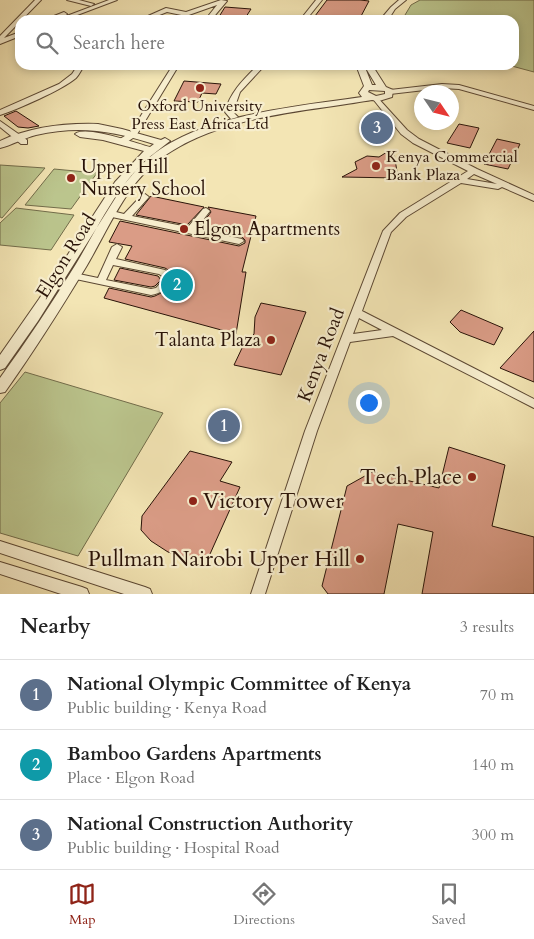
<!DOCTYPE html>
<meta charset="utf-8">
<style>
body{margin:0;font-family:Cardo,serif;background:#f2f2f2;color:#222}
.compass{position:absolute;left:414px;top:85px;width:45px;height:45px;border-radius:50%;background:#fff;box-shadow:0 2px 8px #0003;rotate:125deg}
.you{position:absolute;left:368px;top:402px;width:18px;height:18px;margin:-12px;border:4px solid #fff;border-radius:50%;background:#1a73e8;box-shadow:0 0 0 8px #1a73e833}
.badge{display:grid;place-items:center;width:32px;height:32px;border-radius:50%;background:#8f2418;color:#fff;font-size:16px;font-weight:700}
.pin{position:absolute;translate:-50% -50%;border:2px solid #fff;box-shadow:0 1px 5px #0006}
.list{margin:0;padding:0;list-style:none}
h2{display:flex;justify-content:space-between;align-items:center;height:65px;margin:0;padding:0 20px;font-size:21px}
h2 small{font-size:16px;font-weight:400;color:#767676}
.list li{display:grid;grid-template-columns:32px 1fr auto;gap:15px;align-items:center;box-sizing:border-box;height:70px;padding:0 20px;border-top:1px solid #e0e0e0}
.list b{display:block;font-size:19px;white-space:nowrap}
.list p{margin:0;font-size:16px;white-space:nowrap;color:#767676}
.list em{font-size:16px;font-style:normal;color:#767676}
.icon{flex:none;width:28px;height:28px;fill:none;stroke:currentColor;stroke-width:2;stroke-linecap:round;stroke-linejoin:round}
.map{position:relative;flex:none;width:534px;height:594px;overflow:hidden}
.search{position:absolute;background:#fff;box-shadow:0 2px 8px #0003;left:15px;right:15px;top:15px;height:55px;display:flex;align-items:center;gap:12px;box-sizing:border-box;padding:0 18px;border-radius:15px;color:#767676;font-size:19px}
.sheet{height:275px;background:#fff}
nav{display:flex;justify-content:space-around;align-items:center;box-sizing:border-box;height:70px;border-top:1px solid #e0e0e0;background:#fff;font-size:14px;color:#767676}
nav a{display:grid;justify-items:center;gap:2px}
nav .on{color:#8f2418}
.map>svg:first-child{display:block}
.green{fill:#bbc58d;stroke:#726c4a}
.building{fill:#da9c86;stroke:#291308}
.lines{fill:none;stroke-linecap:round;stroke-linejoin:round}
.minor-casing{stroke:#5c4833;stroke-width:2}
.tertiary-casing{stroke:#5c4833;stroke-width:2}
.minor{fill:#f7eece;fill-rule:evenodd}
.tertiary{fill:#f7eece;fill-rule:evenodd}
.poi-dot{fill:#8f2418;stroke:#f7eece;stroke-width:2}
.labels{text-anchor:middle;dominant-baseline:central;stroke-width:4.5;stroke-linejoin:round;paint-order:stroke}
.far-poi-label{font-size:16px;fill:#291308;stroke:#f7eece}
.poi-label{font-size:19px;fill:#291308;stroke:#f7eece;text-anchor:start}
.street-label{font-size:19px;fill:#291308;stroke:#f7eece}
.near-poi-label{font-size:22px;fill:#291308;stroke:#f7eece;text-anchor:end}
</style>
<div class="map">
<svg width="534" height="594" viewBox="0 0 534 594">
<rect width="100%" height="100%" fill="#f3e5b4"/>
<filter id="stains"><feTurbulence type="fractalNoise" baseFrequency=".004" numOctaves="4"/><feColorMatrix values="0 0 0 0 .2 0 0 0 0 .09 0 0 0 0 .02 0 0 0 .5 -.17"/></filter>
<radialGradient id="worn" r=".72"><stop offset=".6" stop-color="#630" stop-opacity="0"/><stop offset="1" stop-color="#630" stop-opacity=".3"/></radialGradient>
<path class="green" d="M420,0H534V72L508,65H514V20H402L411,5Z
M0,165L45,168L2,218L0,217Z
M54,169L97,173L71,209L25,205Z
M16,208L74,215L51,250L0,245V223Z
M25,372L163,413L78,556L0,533V403Z"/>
<path class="building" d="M327,0H360L369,1L359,20H312Z
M225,7L251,9L244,20H217Z
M184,81L221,84L216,94L202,93L198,102L174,101Z
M16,111L39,126L28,128L18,127L4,116Z
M459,124L479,128L470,148L447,143Z
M497,139L520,144L508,169L484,164Z
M387,152L394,153L398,178L342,177L357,169L355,162L367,156L379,157Z
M151,196L204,207L187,225L136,215Z
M208,207L256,216L242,272H246L236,334L104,298L109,288L151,297L155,296L167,290L175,281L173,273L165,268L125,259L132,246L109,242L120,221L239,246L245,243V240L242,237L199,228L211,212Z
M120,268L158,276L161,280L155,286L151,287L114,280Z
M261,303L306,312L281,375L234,365L243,346L254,334L255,317Z
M461,310L503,328L494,345L460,332L450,322Z
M534,331V382L500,368Z
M449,447L505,465L492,526L534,537V594H422L433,532L398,524L384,594H328L322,586L347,486L372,472L439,488Z
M190,451L232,462L220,481L240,487L206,563L168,552L151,541L141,530L142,516Z"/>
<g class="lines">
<g class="minor-casing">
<path id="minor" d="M35,0H41L4,38L20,32V36L0,44V36Z
M67,0H79L94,4L91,6Z
M109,0H117L64,20H56Z
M221,0L227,1L211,20H205L217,5L186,16L167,12L147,20H139L166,8L186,12Z
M316,0H322L306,20H300Z
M64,12L67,14L66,15L52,20H44Z
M78,65H85C81,69 80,74 76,78C62,90 18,109 0,115V110L59,84L72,74Z
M173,65H179L136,136L124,144H118V140L130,133Z
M258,65H265L240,92L233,112L238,117L231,119L225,112C230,92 244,79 258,65Z
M442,84L459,85L534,106V110L459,89L442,88L390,94L387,92L390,90Z
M373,97H377L407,130L419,139L477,169L534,195V201L502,187L498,189L461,183L406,217L391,232L362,311L534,399V408L393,336L350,342L317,431L265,594H251L305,431L383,231L400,213L468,171L413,143L401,134L373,99ZM474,174L497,184L467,179ZM359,318L382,330L353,334Z
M0,121L27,140V144H21L0,127Z
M145,194L149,197L132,216L188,227L203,209L206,208L210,211L196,229L242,239L244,241L239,244L112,217L108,214L112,211L124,214L142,195Z
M117,244L122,247L116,259L165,270L172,275L173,281C166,290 161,293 151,295L71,278L69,276L74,273L98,278L112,247ZM113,265L159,274L162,276L163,280L156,288L151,289L106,280Z
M0,541L145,587L150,589L152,594H124L0,553Z
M0,562L82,587L87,589L89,594H61L0,574Z"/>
</g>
<g class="tertiary-casing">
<path id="tertiary" d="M399,0H406L395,9L388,20H380L391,7Z
M356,65H372L386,87L393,90L392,97L379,101L372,100C303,112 223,115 164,156C127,181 108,230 86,267C60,310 34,351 5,392L0,393V378C27,341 52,303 76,264C99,226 119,180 155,153C207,114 299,106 362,97L359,93L364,86ZM364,65L376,85H372ZM369,90L385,91V94L376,96L368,92Z
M98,124L122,129L161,140L165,138L170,141L143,162L123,186L38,321L5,368L0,370V355L39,299L115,182L144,151L103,140L80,137L75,134C86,125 135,143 150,147L154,144C112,131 80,125 36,135C24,138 12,145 0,148V141C30,127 65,123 98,124Z"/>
</g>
<use href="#minor" class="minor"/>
<use href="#tertiary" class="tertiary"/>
</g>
<g class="poi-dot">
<circle cx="200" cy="88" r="5"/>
<circle cx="376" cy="166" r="5"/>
<circle cx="71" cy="178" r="5"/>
<circle cx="184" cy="229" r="5"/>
<circle cx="271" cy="340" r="5"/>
<circle cx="472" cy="477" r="5"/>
<circle cx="193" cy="501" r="5"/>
<circle cx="360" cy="559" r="5"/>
</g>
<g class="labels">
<g class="far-poi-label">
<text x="200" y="106">Oxford University<tspan x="200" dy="18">Press East Africa Ltd</tspan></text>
<text x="386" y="157" text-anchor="start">Kenya Commercial<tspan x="386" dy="18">Bank Plaza</tspan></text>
</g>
<g class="poi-label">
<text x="81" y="167">Upper Hill<tspan x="81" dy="22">Nursery School</tspan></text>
<text x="194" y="229">Elgon Apartments</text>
<text x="261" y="340" text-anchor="end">Talanta Plaza</text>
</g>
<g class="street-label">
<text transform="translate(66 256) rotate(-58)">Elgon Road</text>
<text transform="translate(321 355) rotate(-69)">Kenya Road</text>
</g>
<g class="near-poi-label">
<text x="462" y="477">Tech Place</text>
<text x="203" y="501" text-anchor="start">Victory Tower</text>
<text x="350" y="559">Pullman Nairobi Upper Hill</text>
</g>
</g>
<rect width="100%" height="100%" filter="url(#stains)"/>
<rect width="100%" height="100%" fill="url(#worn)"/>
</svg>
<svg class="compass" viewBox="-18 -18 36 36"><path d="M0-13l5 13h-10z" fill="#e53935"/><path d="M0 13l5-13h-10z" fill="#767676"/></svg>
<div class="you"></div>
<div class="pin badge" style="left:224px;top:426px;background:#5c6f8a">1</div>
<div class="pin badge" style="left:177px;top:285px;background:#0f9aa8">2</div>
<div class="pin badge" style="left:377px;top:128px;background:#5c6f8a">3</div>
<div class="search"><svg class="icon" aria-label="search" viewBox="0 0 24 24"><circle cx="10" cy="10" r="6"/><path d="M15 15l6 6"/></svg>Search here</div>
</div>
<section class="sheet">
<h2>Nearby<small>3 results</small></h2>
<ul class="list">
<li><span class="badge" style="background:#5c6f8a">1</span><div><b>National Olympic Committee of Kenya</b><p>Public building · Kenya Road</p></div><em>70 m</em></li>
<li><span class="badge" style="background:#0f9aa8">2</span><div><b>Bamboo Gardens Apartments</b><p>Place · Elgon Road</p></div><em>140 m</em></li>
<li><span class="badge" style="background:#5c6f8a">3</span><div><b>National Construction Authority</b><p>Public building · Hospital Road</p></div><em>300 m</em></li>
</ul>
</section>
<nav>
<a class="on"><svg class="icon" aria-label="map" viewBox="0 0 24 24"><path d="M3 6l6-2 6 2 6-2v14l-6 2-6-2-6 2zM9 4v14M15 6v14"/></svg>Map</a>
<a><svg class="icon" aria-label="directions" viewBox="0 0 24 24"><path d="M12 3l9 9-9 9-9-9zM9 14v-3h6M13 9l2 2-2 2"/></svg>Directions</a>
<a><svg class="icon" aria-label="saved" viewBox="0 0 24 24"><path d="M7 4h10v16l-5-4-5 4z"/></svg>Saved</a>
</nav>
